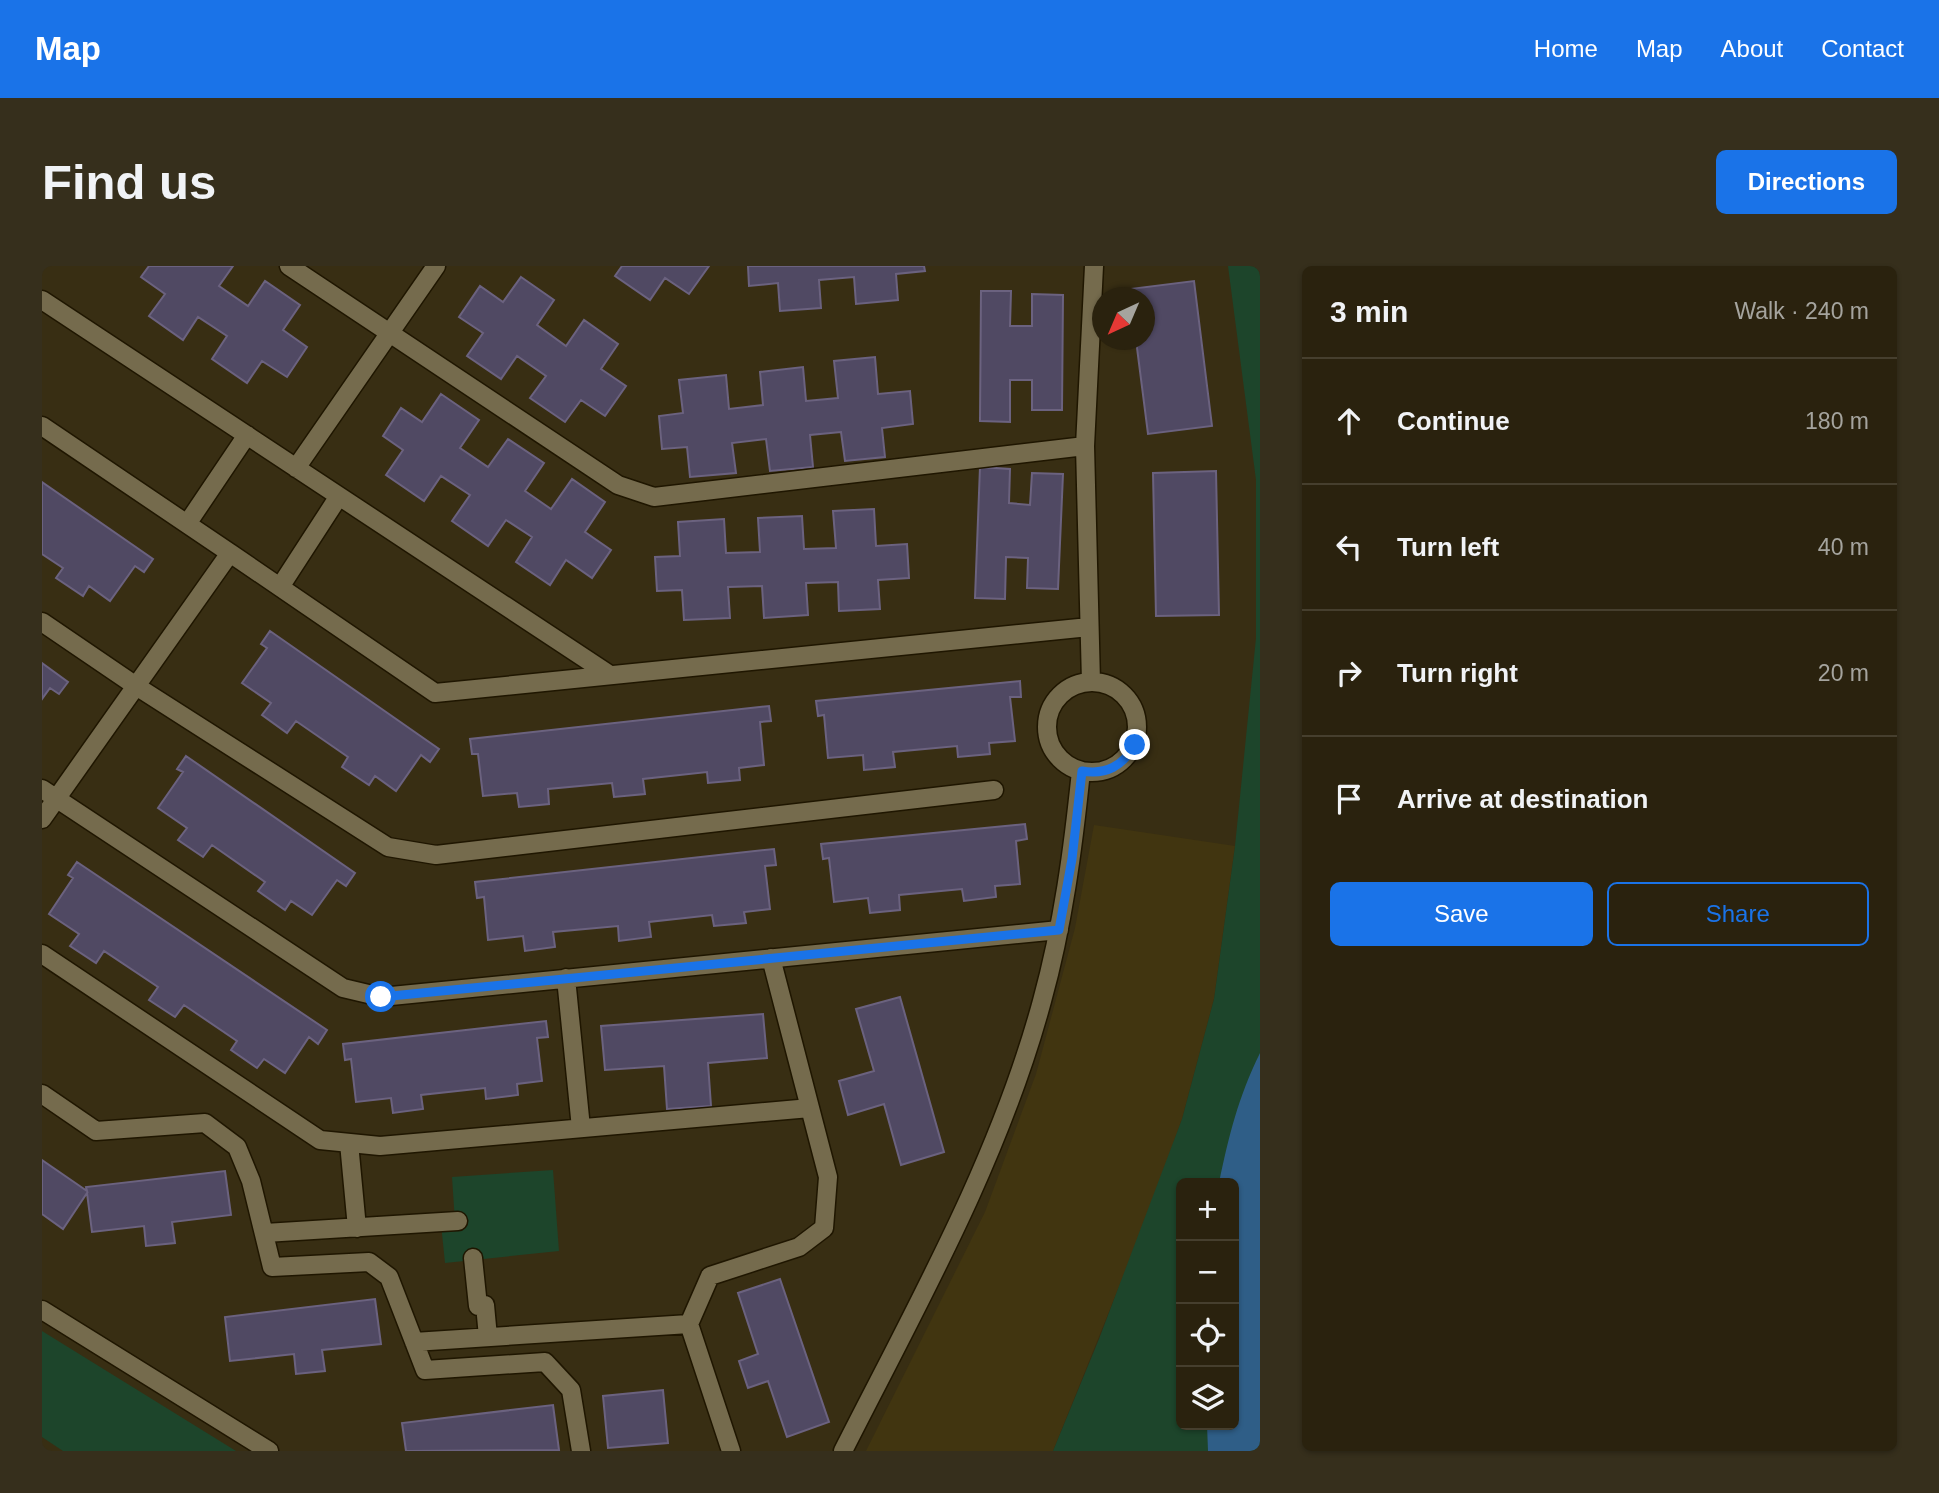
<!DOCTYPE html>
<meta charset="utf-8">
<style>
body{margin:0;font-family:Arial,sans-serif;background:#362f1c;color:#f1f3f6}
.controls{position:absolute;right:21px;bottom:21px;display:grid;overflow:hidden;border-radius:10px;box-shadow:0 2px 5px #0004}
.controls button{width:63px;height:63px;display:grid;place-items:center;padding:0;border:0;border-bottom:2px solid #463f2e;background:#2a220e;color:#f1f3f6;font:35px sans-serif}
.compass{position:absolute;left:1050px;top:21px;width:63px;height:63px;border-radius:50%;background:#2a220e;box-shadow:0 2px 5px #0004;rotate:224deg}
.stop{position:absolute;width:21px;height:21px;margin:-16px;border:5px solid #1a73e8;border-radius:50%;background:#fff}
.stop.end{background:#1a73e8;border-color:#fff;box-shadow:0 2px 7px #0008}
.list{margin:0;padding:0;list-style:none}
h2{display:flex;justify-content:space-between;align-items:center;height:91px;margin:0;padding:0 28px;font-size:30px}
h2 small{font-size:23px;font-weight:400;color:#a5a49e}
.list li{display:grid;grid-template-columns:46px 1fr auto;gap:21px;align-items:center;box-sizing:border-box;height:126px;padding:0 28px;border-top:2px solid #463f2e}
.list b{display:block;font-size:26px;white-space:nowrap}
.list em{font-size:23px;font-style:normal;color:#a5a49e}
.actions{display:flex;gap:14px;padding:21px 28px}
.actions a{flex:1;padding:16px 0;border:2px solid #1a73e8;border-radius:10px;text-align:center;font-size:24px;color:#1a73e8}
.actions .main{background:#1a73e8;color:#fff}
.icon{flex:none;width:38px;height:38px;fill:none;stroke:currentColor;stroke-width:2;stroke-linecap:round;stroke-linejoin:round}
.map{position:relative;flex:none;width:1218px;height:1185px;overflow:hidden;border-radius:10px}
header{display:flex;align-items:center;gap:42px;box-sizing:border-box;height:98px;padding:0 35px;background:#1a73e8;color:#fff}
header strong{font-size:33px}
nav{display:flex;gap:38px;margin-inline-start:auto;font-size:24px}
.intro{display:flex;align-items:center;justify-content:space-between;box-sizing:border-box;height:168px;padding:0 42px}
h1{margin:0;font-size:49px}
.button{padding:18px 32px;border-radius:10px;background:#1a73e8;color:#fff;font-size:24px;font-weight:700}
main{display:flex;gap:42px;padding:0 42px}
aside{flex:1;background:#2a220e;border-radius:10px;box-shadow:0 2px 5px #0004}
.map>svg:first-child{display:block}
.built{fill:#413510}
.green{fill:#1d452b;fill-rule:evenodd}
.water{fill:#2f5e87}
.building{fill:#504963;stroke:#6b627f;stroke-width:2}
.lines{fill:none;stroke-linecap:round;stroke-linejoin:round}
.minor-casing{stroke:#1f1600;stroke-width:21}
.minor{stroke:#756b4d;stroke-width:18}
.route{stroke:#1a73e8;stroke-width:9}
</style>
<header>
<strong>Map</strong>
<nav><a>Home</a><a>Map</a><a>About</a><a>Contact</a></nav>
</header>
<div class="intro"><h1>Find us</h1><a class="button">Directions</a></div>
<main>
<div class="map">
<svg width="1218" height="1185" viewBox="0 0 1218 1185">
<rect width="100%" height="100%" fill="#382e13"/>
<path class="built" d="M1052,559L1193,580L1172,733L1140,853L1105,951L1011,1185H824L943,946L994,808L1033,662Z"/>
<path class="green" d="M1186,0H1218V1185H1011L1057,1073L1140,853L1172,733L1193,580L1214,372V214ZM1139,917H1192V1159H1139Z
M511,904L517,985L403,997L399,958L413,956L410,911Z
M0,1065L194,1185H21L0,1171Z"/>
<path class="water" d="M1218,787V1185H1166L1165,1159H1192V917H1177C1187,869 1196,832 1218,787Z"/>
<path class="building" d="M107,0H191L177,20L206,40L223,15L258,39L241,64L265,81L245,111L220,95L205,117L170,93L185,70L156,51L141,74L107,50L123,28L99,11Z
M580,0H667L647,28L623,12L608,34L573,10Z
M706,0H882L883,5L854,8L856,34L814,38L812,11L777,14L779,42L738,45L736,17L707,20Z
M479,11L512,34L495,59L524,80L542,54L576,78L559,103L584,120L563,150L539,134L523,156L488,132L504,110L475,90L459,113L425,90L441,67L417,51L438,20L461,36Z
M1152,15L1170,160L1106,168L1094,74H1102V32H1089L1088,23Z
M939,25H969L968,60H990V28L1021,29L1020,144H990V114H968V156L938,155Z
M833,91L836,128L868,125L871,158L840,162L843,191L803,195L799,166L768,169L771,201L728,205L724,173L690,177L694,207L648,211L645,181L620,183L617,150L641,147L637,114L684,109L687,143L721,139L718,106L761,101L764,135L796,132L792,95Z
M399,128L437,154L418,182L446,201L466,173L502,197L483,225L509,243L530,213L563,236L543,266L569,284L550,312L524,294L508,319L474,296L490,271L464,254L446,280L410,255L428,229L399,210L382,235L344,209L361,184L341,170L359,142L380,156Z
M938,201L968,203L967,237L988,239L990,207L1021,208L1016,323L985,322L986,292L964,291L963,333L933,332Z
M1174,205L1177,349L1114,350L1111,207Z
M0,216L111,293L102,306L93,300L68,335L47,320L41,330L14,312L21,302L0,288Z
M832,243L834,280L865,278L867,312L836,314L838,343L797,345L796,316L764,317L766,349L722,352L720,320L686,321L688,352L642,354L640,324L615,325L613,291L638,290L636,256L682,253L684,287L718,286L716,252L760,250L762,283L794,282L791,245Z
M228,365L397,483L388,496L379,489L354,525L333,510L327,519L300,501L306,491L254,455L245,467L220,449L229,437L200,417L225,382L219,378Z
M0,397L26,416L17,428L8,422L0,433Z
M978,415L979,431H968L973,475L947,477L948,488L916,491L915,480L851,486L853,501L822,504L821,489L786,492L782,449L776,450L774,435Z
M727,440L729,455L718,456L722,499L697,502L698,514L666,517L665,506L601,513L603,528L572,531L570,517L506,523L507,538L477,541L475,527L441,530L436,488H430L428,473Z
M144,490L313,607L304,620L295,614L270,649L249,635L243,644L216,625L223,616L170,579L161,591L136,574L145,562L116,542L141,506L135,503Z
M983,558L985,573L974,575L978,618L953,620L954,631L922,635L920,623L857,629L858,644L828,647L826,632L792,636L787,592L781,593L779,578Z
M732,583L734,599L723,600L728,643L702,646L704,657L672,660L670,649L607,656L609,671L577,675L576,660L511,666L513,681L483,685L481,670L446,674L442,631L435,632L433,616Z
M35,596L285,764L276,778L267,771L243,807L222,793L215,802L189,784L195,775L142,739L133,751L107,734L116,721L62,685L54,697L28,680L37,668L7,648L31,612L26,609Z
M858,731L902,886L859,899L842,838L806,849L797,815L832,805L814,743Z
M721,748L725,792L666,797L669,840L625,843L622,800L563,804L559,760Z
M504,755L506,771L495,772L500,815L475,818L476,829L444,833L443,822L379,829L381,843L351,847L349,832L314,836L309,793L303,794L301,778Z
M0,894L45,925L44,921L183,905L189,949L130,956L133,977L104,980L102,960L50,966L45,927L21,963L0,948Z
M738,1013L787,1156L745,1171L726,1115L706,1122L697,1095L716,1088L696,1027Z
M333,1033L339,1078L280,1084L283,1105L254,1108L252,1088L188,1095L183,1051Z
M621,1124L626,1177L566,1182L561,1130Z
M511,1139L517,1184L364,1185L360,1157Z"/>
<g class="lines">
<g class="minor-casing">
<path id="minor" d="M247,0L576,219L612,231L1043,180
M0,34L568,409
M0,160L188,287L0,553
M254,202L394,0
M145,258L205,169
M188,287L393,427L1047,361
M238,321L297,230
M0,356L94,420L346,581L394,589L952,524
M1005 461a45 45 0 1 1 90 0a45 45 0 1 1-90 0Z
M1049,416L1043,180L1052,0
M0,523L301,722L339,731L1017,664
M0,688L278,874L338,880L768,842
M524,712L539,862
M0,828L54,865L163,857L195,881L209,915L230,1001L327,996L347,1011L383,1104L503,1096L529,1124L539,1185
M307,877L315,962
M223,967L416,955
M431,992L436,1040L443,1039L446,1071
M0,1044L227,1185
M372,1076L647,1058
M689,1185L647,1058L668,1010L757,981L782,962L786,911L729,692
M801,1185C875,1039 957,894 1000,735C1021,659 1031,583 1039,505"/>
</g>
<use href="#minor" class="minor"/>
</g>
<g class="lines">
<path class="route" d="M339,731L1017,664L1030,593L1040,505C1065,509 1080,500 1093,479"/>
</g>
</svg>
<div class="controls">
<button>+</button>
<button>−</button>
<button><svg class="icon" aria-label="locate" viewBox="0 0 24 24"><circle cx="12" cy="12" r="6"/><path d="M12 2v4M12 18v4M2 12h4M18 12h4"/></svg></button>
<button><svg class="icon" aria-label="layers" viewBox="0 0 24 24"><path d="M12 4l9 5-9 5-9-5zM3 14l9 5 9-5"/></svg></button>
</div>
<svg class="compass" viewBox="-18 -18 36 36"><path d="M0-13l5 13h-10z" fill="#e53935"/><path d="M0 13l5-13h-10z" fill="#a5a49e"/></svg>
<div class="stop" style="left:339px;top:731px"></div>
<div class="stop end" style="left:1093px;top:479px"></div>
</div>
<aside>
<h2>3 min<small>Walk · 240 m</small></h2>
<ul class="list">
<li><svg class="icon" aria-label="ahead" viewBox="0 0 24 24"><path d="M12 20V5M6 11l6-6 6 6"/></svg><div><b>Continue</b></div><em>180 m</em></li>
<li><svg class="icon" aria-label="left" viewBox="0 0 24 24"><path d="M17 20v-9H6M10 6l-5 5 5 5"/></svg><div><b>Turn left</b></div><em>40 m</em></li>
<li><svg class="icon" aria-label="right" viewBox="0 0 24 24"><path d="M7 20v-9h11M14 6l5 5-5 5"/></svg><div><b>Turn right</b></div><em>20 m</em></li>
<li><svg class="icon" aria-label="arrive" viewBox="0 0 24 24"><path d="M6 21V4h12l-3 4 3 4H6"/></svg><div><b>Arrive at destination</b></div></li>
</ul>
<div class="actions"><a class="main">Save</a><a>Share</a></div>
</aside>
</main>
